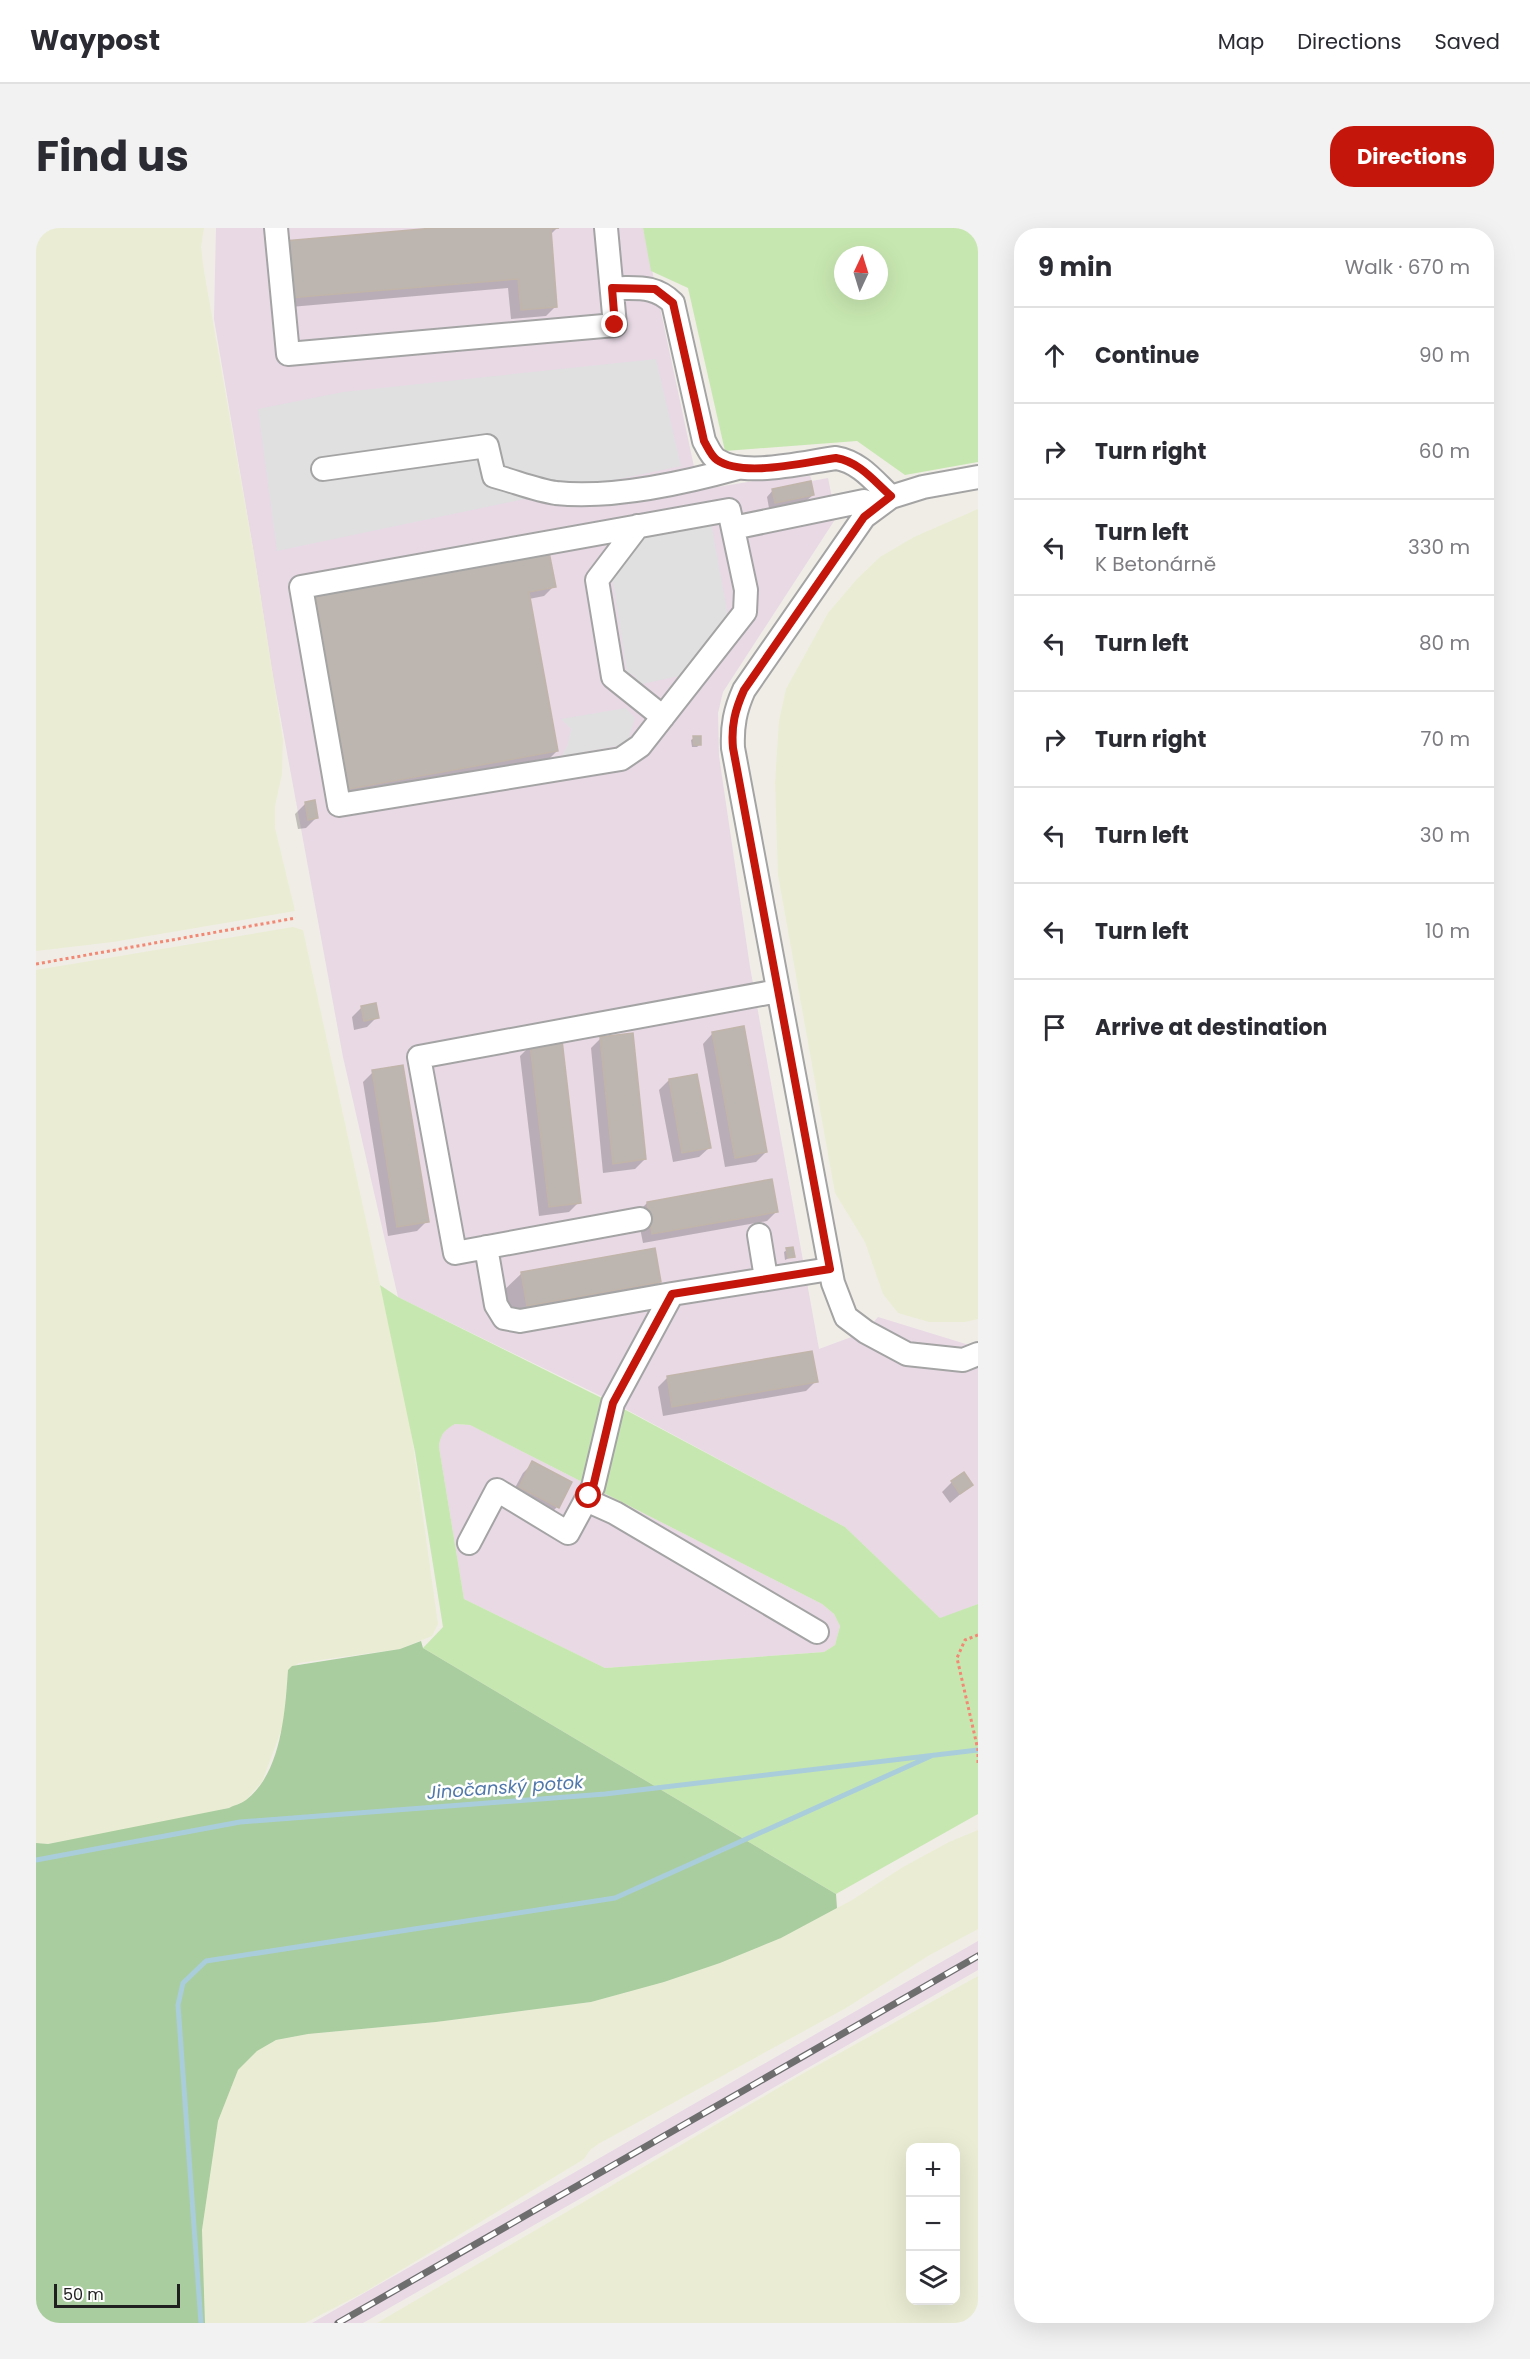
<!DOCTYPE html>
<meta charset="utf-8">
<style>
body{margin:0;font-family:Poppins,sans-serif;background:#f2f2f3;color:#2b2b33}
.controls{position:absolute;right:18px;bottom:18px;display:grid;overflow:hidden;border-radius:12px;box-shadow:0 6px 24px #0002}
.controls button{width:54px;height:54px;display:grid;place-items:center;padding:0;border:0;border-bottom:2px solid #e1e1e2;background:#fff;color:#2b2b33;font:30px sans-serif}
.compass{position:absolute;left:798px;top:18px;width:54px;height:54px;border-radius:50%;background:#fff;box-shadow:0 6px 24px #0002;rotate:4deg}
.scale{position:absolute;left:18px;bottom:15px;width:126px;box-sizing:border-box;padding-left:6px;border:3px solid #202020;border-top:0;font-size:16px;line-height:21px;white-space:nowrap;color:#202020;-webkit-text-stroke:4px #fff;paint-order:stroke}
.stop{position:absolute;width:18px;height:18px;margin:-14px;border:4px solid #c4160b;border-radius:50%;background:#fff}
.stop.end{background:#c4160b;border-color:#fff;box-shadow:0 2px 6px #0008}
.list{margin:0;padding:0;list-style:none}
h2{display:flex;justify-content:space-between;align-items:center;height:78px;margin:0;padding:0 24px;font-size:26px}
h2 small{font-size:20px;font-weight:400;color:#7c7c81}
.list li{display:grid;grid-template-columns:39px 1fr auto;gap:18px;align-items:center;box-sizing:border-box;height:96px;padding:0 24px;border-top:2px solid #e1e1e2}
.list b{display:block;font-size:22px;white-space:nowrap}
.list p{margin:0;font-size:20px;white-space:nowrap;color:#7c7c81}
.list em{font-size:20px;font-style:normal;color:#7c7c81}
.icon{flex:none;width:33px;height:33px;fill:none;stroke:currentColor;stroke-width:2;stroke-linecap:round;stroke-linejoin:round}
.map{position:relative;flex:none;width:942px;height:2095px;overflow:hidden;border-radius:24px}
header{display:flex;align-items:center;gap:36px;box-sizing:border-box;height:84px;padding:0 30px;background:#fff;border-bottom:2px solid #e1e1e2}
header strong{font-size:28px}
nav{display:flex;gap:33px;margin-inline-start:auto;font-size:21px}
.intro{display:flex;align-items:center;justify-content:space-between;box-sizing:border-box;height:144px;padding:0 36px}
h1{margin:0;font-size:42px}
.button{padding:15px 27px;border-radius:24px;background:#c4160b;color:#fff;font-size:21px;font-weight:700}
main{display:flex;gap:36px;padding:0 36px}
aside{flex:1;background:#fff;border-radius:24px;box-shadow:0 6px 24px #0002}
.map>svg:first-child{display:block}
.industrial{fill:#e8d9e5}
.farmland{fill:#eaedd3;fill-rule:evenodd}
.grass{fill:#c7e7b0;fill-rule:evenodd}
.forest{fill:#a9cd9e}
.parking{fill:#e0e0e0}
.shadow{fill:#0003}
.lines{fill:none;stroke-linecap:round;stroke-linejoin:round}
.stream{stroke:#aacddb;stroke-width:5}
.building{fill:#bdb6b0;stroke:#c1b5aa;stroke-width:1.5}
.minor-casing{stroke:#a4a4a4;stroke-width:26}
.path{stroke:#f28975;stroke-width:3;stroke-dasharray:3 3;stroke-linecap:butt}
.minor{stroke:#fff;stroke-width:22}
.rail-casing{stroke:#6e6e6e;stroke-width:7}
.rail{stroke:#fff;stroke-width:4.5;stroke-dasharray:14;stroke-linecap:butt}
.route{stroke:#c4160b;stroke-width:8}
.labels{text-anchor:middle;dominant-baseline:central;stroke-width:5;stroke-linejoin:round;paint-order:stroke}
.water-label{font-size:18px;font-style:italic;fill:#5178aa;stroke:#fff}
</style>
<header>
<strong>Waypost</strong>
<nav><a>Map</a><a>Directions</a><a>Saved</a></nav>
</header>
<div class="intro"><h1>Find us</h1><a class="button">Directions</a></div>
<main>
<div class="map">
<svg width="942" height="2095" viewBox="0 0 942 2095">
<rect width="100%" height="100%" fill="#f0ede7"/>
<path class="industrial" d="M180,0H607L663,262L724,252L774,248L776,253L792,250L800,290L687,464L682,485L683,528L714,739L783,1121L829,1104L842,1089L933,1117L942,1114V1376L905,1391L809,1299L569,1170L362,1069L307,829L236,443L218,326L178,91Z
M419,1196L434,1197L786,1376L798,1386L804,1398L799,1417L788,1424L569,1440L428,1371L403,1219L404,1210L410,1201Z
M942,1713V1742L671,1898L327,2095H276Z"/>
<path class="farmland" d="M0,0H168L165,19L168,43L218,326L247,512L246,546L239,578V600L259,683L77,714L0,723Z
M942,281V1091L929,1094H893L862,1085L847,1066L829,1014L799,965L742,647L739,555L743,493L750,461L792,385L821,351L844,329L878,309Z
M257,699L267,702L374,1195L402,1396L396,1408L364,1421L263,1435L252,1442L247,1498L226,1554L209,1573L193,1580L87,1602L12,1616L0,1615V742Z
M942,1602V1701L892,1728L810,1780L564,1915L554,1922L548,1931L329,2064L269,2095H169L166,2002L182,1893L202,1842L221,1823L240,1812L272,1806L400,1794L555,1774L628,1754L684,1735L745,1710L816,1672L867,1639L913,1614Z
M942,1748V2095H341L766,1846ZM874,1920H920V2072H874Z"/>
<path class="grass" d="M607,0H942V234L869,247L821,213L689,223L652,60L615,43ZM807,27H843V63H807Z
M344,1057L362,1069L586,1180L809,1299L904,1390L942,1376V1586L800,1666L387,1420L407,1399L379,1224ZM419,1196L434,1197L786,1376L798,1386L804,1398L799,1417L788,1424L569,1440L428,1371L403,1219C404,1207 408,1202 419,1196Z"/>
<path class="forest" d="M385,1413L387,1420L800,1666L801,1680L745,1710L684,1735L628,1754L555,1774L400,1794L272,1806L240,1812L221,1823L202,1842L182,1893L166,2002L169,2095H0V1615L12,1616L193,1580C198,1577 205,1576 210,1572C246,1544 249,1483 252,1442L256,1438L364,1421Z"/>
<path class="parking" d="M620,131L645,238L241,323L222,181L307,164Z
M675,294L693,393L648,447L601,457L599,448L591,444L576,349L606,307Z
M590,480L599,490L591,516L526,528L532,516L535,501L525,491Z"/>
<path class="shadow" d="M415,0H521L514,7L520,78L510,88L475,91L472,60L243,80L238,24Z
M737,262L777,267L770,273L733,280L731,269Z
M518,358L508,368L493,371L521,523L511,533L303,570L269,377L279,367Z
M658,510L664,516L661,519H656L655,512Z
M278,574L280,590L270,600L262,601L259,586L269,576Z
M326,779L341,789L331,799L318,802L316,789Z
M676,806L730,924L720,934L689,939L667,816Z
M565,810L609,931L599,941L567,945L555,820Z
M494,818L543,974L533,984L503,988L484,828Z
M337,844L391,993L381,1003L352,1008L327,854Z
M633,852L673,920L663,929L637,934L623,862Z
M611,975L741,983L731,993L607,1015L601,985Z
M751,1022L757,1028L749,1032L748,1024Z
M486,1045L624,1054L604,1073L472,1097L466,1064Z
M632,1149L780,1153L770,1163L627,1188L622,1159Z
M497,1235L521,1279L511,1289L474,1269L487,1245Z
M916,1254L935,1257L914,1275L906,1264Z"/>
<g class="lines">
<path class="stream" d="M0,1632L204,1594L569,1566L942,1522
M165,2095L142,1777L147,1755L170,1733L579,1670L895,1528"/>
</g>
<path class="building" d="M398,0H523L515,1L521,79L485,82L482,51L253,70L248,13Z
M775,253L778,267L739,275L736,261Z
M513,324L520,359L493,364L522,523L313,561L279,366Z
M657,508H665V517H658Z
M279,572L282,590L272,592L269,574Z
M340,775L343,790L328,793L325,778Z
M708,798L731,924L699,930L676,804Z
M597,805L610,931L577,936L564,809Z
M526,812L545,975L513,979L494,816Z
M367,837L393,994L361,999L336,842Z
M661,846L675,920L646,925L633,851Z
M736,951L742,984L616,1006L611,974Z
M757,1019L759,1029L752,1030L750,1020Z
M619,1020L625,1054L491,1078L485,1044Z
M776,1123L782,1154L636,1179L631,1148Z
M496,1233L536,1254L523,1280L483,1259Z
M928,1244L937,1257L924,1266L915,1253Z"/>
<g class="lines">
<g class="minor-casing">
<path id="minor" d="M240,0L252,126L579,97L570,0
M576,60C600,61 618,56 637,75L668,213C672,220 675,228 681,232C708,250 769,234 800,230C824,234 838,253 855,269
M287,241L451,218L458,248C478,253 499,262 520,265C576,271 648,255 702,240
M942,249L887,259L855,269L828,289L708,462C699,482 696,498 697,520L797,1055L810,1089L830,1104L871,1126L927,1132L942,1126
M693,282L710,362L709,384L604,518L585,531L303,577L265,359Z
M602,298L561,352L577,449L627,489
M697,300L828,273L841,279
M604,991L419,1025L383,829L742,763
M723,1007L730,1050
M450,1019L460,1077L468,1090L484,1093L636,1066
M550,1272L579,1285L781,1404
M433,1315L461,1262L532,1305L557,1259L577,1175L636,1066L794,1041"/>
</g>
<path class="path" d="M0,736L260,690
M942,1407L929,1412L921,1430L942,1522V1535"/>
<use href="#minor" class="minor"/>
<g class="rail-casing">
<path id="rail" d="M302,2095L942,1728"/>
</g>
<use href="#rail" class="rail"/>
</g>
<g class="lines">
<path class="route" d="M553,1268L557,1259L577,1175L636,1066L794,1041L697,520C695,498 699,482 708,462L828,289L855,268C838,253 824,234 800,230C769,234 708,250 681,232C675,228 672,220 668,213L637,75L619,61L576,60L579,97"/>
</g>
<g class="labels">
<g class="water-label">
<text transform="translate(469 1559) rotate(-4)">Jinočanský potok</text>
</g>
</g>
</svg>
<div class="controls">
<button>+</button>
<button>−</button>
<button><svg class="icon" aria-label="layers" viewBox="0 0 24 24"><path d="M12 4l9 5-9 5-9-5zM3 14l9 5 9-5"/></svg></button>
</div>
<svg class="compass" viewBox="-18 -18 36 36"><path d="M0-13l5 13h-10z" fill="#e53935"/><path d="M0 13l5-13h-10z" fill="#7c7c81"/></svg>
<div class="scale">50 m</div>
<div class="stop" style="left:553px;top:1268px"></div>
<div class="stop end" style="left:579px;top:97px"></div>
</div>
<aside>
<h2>9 min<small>Walk · 670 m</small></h2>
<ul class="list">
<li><svg class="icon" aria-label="ahead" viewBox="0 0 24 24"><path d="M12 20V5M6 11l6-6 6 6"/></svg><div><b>Continue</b></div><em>90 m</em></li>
<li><svg class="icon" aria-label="right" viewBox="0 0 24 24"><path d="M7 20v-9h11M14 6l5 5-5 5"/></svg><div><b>Turn right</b></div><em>60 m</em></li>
<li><svg class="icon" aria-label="left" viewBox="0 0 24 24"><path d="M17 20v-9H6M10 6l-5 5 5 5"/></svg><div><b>Turn left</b><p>K Betonárně</p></div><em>330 m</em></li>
<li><svg class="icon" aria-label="left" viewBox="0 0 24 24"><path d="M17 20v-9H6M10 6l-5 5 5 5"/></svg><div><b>Turn left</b></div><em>80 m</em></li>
<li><svg class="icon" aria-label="right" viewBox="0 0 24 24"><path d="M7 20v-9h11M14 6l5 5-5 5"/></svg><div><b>Turn right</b></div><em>70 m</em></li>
<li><svg class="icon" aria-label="left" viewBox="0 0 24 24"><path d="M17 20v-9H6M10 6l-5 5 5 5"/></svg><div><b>Turn left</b></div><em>30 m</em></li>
<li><svg class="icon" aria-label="left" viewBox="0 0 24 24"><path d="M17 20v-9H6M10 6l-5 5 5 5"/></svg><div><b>Turn left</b></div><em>10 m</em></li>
<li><svg class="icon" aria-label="arrive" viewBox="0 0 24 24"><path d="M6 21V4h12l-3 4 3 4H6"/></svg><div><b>Arrive at destination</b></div></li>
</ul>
</aside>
</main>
